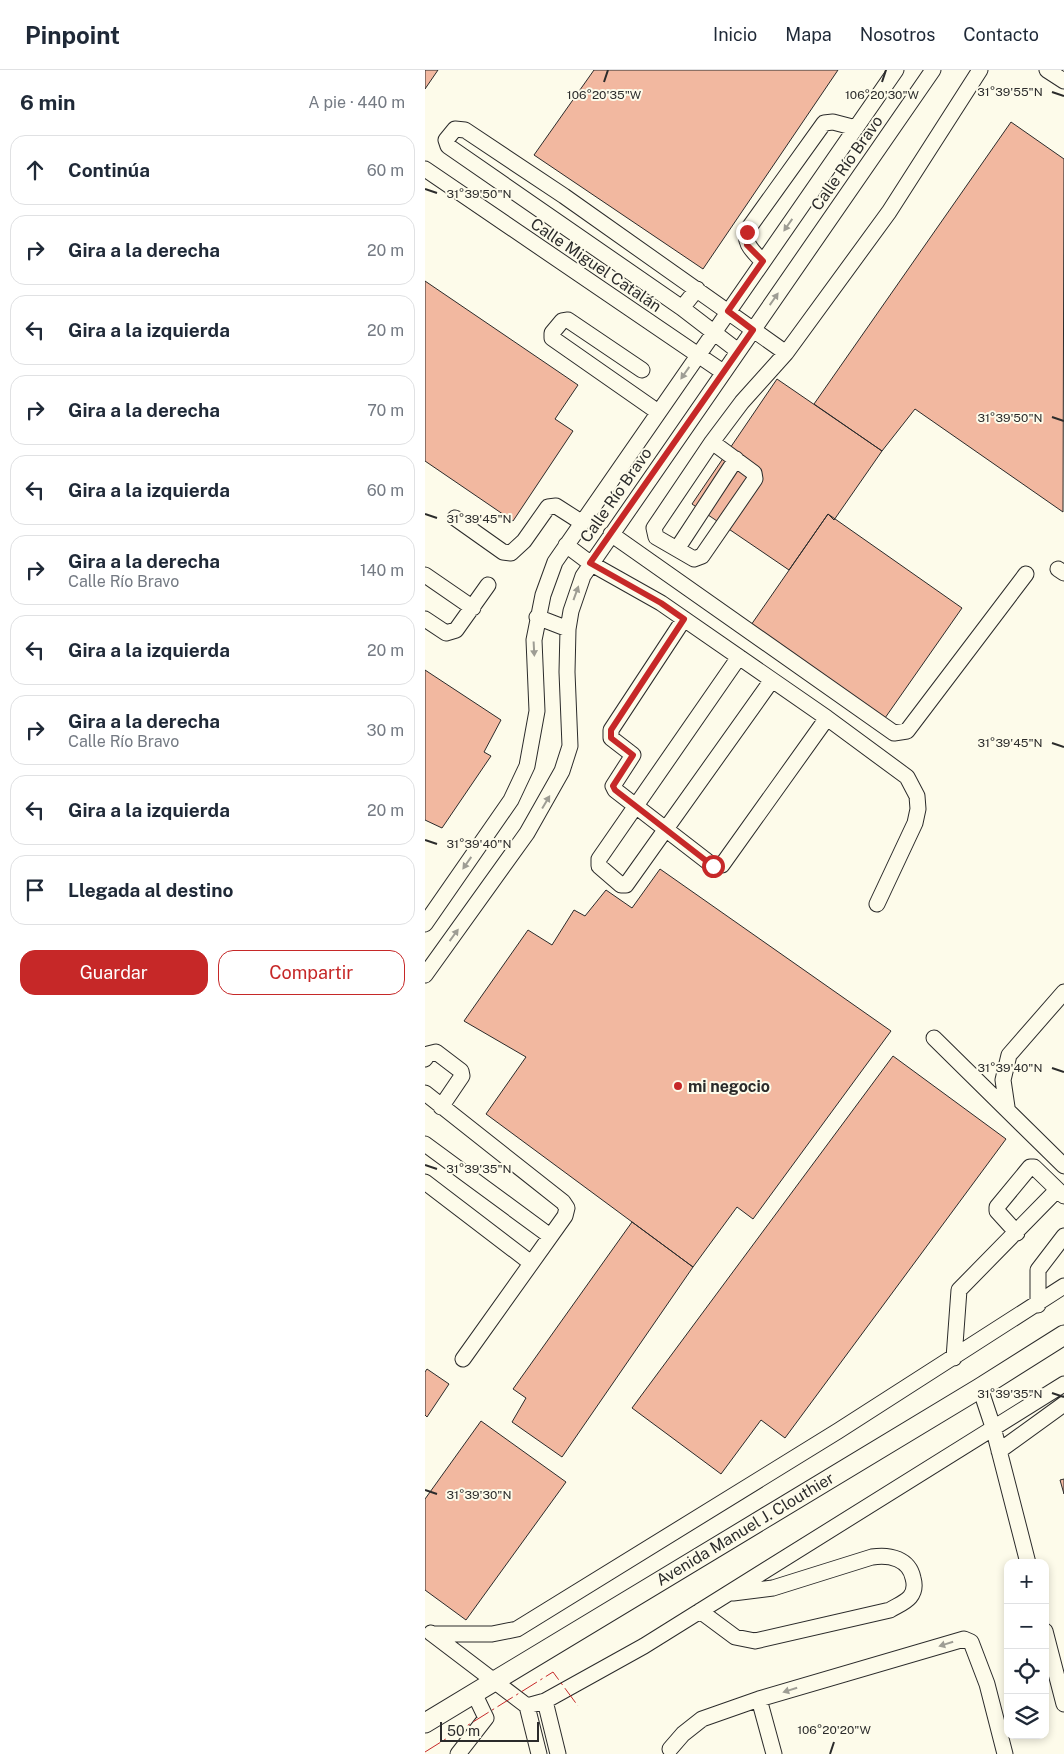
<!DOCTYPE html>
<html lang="es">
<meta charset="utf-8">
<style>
body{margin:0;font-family:"Public Sans",sans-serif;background:#f2f2f3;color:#1f2937}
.controls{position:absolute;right:15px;bottom:15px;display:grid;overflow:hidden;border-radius:10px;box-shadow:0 2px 8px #0003}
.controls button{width:45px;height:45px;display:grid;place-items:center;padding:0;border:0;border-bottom:1px solid #e0e1e3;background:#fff;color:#1f2937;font:25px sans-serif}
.scale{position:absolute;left:15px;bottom:12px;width:99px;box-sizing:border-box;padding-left:5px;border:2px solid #2b2b2b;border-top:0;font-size:14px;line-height:18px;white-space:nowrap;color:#2b2b2b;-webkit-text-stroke:4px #fdfbea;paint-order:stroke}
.stop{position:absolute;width:15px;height:15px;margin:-11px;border:4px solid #c62828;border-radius:50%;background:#fff}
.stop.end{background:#c62828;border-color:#fff;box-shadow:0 1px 5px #0008}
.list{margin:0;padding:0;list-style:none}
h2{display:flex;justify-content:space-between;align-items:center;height:65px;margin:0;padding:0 20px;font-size:21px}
h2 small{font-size:16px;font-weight:400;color:#747a83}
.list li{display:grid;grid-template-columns:32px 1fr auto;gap:15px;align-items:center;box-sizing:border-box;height:70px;margin:0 10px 10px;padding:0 10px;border:1px solid #e0e1e3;border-radius:15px}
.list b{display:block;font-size:19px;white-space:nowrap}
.list p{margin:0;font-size:16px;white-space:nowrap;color:#747a83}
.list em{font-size:16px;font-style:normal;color:#747a83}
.actions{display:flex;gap:10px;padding:15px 20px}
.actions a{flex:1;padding:11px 0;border:1px solid #c62828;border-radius:15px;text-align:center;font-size:18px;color:#c62828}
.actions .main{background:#c62828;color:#fff}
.icon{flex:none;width:28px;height:28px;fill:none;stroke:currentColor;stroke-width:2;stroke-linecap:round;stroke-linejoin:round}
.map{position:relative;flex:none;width:639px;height:1684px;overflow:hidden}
header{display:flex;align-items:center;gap:30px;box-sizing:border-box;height:70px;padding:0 25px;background:#fff;border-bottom:1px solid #e0e1e3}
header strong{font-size:24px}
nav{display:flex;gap:28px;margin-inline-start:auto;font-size:18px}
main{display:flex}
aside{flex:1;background:#fff}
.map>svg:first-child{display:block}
.building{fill:#f2b8a0;stroke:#2b2b2b}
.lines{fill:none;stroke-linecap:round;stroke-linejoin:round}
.minor-casing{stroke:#2b2b2b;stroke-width:17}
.major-casing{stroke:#2b2b2b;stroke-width:21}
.minor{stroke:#fdfbea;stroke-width:15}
.major{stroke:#fdfbea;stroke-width:19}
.power{stroke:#c62828;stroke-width:1;stroke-dasharray:18 4 2.5 4;stroke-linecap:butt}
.oneway{fill:#9e9d94}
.route{stroke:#c62828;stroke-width:6}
.ticks{fill:none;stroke:#2b2b2b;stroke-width:2}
.poi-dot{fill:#c62828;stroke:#fdfbea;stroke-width:2}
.labels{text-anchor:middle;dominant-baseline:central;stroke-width:4;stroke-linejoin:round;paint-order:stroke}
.street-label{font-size:16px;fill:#2b2b2b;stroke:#fdfbea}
.poi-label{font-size:16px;font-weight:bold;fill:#2b2b2b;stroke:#fdfbea;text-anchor:start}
.ticks-label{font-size:12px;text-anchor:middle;fill:#2b2b2b;stroke:#fdfbea;stroke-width:4;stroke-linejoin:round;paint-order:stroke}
</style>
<header>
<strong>Pinpoint</strong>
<nav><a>Inicio</a><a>Mapa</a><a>Nosotros</a><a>Contacto</a></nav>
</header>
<main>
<aside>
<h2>6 min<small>A pie · 440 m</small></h2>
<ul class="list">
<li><svg class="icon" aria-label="ahead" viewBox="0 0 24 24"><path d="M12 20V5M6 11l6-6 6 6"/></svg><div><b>Continúa</b></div><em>60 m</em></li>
<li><svg class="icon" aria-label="right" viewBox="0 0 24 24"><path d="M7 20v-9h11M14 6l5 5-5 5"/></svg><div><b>Gira a la derecha</b></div><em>20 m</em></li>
<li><svg class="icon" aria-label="left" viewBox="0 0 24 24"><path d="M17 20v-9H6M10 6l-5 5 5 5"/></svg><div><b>Gira a la izquierda</b></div><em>20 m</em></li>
<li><svg class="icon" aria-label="right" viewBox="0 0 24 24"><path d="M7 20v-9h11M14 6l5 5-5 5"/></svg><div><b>Gira a la derecha</b></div><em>70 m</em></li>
<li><svg class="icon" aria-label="left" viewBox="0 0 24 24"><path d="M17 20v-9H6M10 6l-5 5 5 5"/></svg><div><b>Gira a la izquierda</b></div><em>60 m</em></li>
<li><svg class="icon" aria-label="right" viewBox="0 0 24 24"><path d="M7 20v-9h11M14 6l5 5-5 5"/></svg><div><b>Gira a la derecha</b><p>Calle Río Bravo</p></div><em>140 m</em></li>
<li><svg class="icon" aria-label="left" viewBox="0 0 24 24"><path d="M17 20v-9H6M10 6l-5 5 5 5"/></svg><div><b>Gira a la izquierda</b></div><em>20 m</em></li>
<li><svg class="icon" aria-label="right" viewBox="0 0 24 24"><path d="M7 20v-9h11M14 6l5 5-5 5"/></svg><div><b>Gira a la derecha</b><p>Calle Río Bravo</p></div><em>30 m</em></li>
<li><svg class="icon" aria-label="left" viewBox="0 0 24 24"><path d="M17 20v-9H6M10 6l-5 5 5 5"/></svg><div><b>Gira a la izquierda</b></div><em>20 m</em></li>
<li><svg class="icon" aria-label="arrive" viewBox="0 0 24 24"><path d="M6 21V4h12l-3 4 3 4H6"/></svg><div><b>Llegada al destino</b></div></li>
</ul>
<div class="actions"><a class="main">Guardar</a><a>Compartir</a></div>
</aside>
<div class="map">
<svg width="639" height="1684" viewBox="0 0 639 1684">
<rect width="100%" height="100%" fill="#fdfbea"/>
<path class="building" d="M0,0H13L0,19Z
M169,0H413L278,199L109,85Z
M586,52L639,89L638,442L490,339L457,381L389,334Z
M0,211L153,315L130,349L148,361L88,451L0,391Z
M352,309L457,381L409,450L403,444L364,500L267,434Z
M403,444L537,538L460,648L326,555Z
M0,600L76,650L59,682L66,686L17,758L0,750Z
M235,799L466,961L328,1149L312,1137L268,1197L61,1044L101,987L39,951L103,860L127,875L149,840L160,846L181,820L207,838Z
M468,986L581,1069L360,1368L336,1350L296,1404L207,1338Z
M207,1152L268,1197L137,1387L87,1352L101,1328L88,1319Z
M2,1299L24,1314L2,1347L0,1345V1302Z
M56,1351L141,1412L41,1550L0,1520V1429Z
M639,1409V1424L635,1410Z"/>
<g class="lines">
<g class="minor-casing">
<path id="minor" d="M622,0L639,11
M0,99L298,302
M337,191C329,182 317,173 323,159L399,53L408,52L431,58
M272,219L257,238L23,76L21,70L30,59L40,60L139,126L361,283
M257,238L313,281
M217,300L143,250L137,251L127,263V268L233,342
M287,372L329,403L330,409L277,486L269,489L231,467L229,458L287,372L317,332L361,283L464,142L555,0
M30,448L78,482L86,483L99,471L123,437L131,436L156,452
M186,464L469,663L482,661L601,504
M141,475L165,493L236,533L402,648L482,707L492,726L493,739L490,753L452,834
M252,479L311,389
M633,499L639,503
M0,505L48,538
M112,547L143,559
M0,549L21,563L31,560L63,515
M259,549L186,660V668L208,685L188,716L190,720L287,795H297L402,648
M314,587L174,789V796L196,815H201L347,610
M0,854L86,730L102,696L112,641L109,570L118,525L130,492L471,0
M0,905L102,763L137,701L145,676L142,602L143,559L146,541L158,506L508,0
M509,968L639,1096
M0,989L3,984L11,982L36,1001L37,1006L16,1037
M0,1023L138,1132L142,1138L140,1146L38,1289
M582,1037L578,1010L584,985L639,922
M0,1074L125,1166
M0,1112L106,1193
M592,1163L572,1141V1137L605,1097H609L639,1126
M613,1235V1200L639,1166
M529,1288L534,1220L632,1120
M555,1318L568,1357L603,1493
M574,1381L639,1334
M275,1541L310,1567L330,1571L465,1540C471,1536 480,1533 485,1527C490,1521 490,1515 488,1508C484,1489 465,1484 447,1487L348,1518L308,1523
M620,1561L639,1634
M6,1563L102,1636L114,1684
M7,1564H67L92,1559L413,1361L639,1216
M334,1629L349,1684
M120,1631L133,1684
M102,1636L120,1631L219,1576L639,1314
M245,1679L258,1664L277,1649L334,1629L539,1569L546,1572L562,1614L580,1684
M33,1684L61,1648L49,1623"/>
</g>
<g class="major-casing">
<path id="major" d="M0,1653L555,1318L639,1265"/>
</g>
<use href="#minor" class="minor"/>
<use href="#major" class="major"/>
<path class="power" d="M0,1682L128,1602L153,1636"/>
</g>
<defs><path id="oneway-solid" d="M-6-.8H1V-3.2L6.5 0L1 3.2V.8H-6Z" transform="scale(1.25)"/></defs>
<g class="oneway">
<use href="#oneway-solid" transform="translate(363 155) rotate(125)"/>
<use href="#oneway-solid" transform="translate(349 229) rotate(-55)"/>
<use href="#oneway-solid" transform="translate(260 303) rotate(125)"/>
<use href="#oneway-solid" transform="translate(151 523) rotate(-70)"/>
<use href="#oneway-solid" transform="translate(109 579) rotate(87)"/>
<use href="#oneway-solid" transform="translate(121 732) rotate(-59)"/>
<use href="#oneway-solid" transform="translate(42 793) rotate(125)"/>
<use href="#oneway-solid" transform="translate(29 865) rotate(-54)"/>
<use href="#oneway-solid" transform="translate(521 1574) rotate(163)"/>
<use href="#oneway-solid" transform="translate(365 1620) rotate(163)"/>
</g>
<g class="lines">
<path class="route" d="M288,796L190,720L188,716L208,685L186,668V660L259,549L236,533L165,493L328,260L303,241L338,191L322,175V162"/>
</g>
<path class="ticks" d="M179,12L183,0M457,12L461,0M627,22L639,26M0,119L12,123M627,347L639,351M0,444L12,448M627,673L639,677M0,770L12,774M627,998L639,1002M0,1095L12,1099M627,1323L639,1327M0,1420L12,1424M405,1684L409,1672"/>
<circle class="poi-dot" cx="253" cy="1016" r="5"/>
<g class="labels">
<g class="street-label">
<text transform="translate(422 93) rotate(-55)">Calle Río Bravo</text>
<text transform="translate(171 195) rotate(34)">Calle Miguel Catalán</text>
<text transform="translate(191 425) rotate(-55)">Calle Río Bravo</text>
<text transform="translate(320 1459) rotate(-31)">Avenida Manuel J. Clouthier</text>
</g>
<g class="poi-label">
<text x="263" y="1016">mi negocio</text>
</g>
</g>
<g class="ticks-label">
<text x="585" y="26">31°39'55"N</text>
<text x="179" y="29">106°20'35"W</text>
<text x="457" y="29">106°20'30"W</text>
<text x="54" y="128">31°39'50"N</text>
<text x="585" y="352">31°39'50"N</text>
<text x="54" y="453">31°39'45"N</text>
<text x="585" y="677">31°39'45"N</text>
<text x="54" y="778">31°39'40"N</text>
<text x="585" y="1002">31°39'40"N</text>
<text x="54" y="1103">31°39'35"N</text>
<text x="585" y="1328">31°39'35"N</text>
<text x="54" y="1429">31°39'30"N</text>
<text x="409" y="1664">106°20'20"W</text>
</g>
</svg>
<div class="controls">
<button>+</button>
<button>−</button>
<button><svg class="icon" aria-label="locate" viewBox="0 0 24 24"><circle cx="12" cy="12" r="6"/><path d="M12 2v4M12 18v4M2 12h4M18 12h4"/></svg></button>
<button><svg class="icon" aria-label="layers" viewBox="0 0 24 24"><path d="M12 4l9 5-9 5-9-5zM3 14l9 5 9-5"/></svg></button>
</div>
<div class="scale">50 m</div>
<div class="stop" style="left:288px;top:796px"></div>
<div class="stop end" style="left:322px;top:162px"></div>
</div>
</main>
